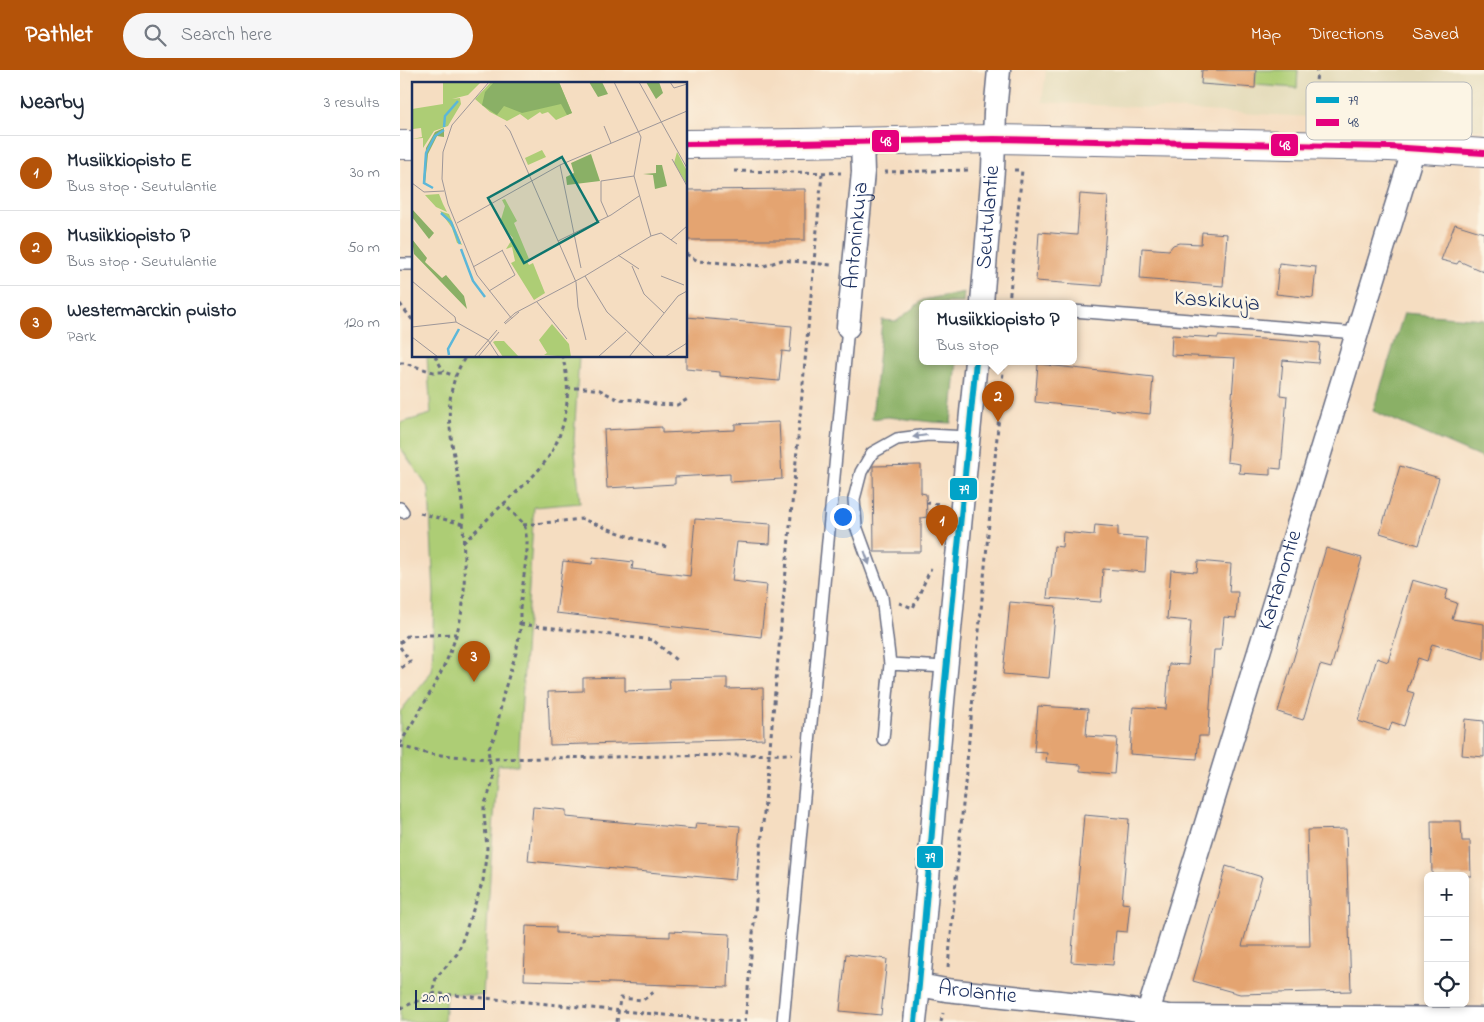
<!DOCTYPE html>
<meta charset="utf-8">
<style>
body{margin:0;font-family:"Indie Flower",sans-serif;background:#f6f6f7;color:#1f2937}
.controls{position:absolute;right:15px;bottom:15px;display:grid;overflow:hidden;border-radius:8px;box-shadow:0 2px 8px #0003}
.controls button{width:45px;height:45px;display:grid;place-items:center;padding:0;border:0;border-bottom:1px solid #e0e1e3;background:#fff;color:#1f2937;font:25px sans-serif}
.scale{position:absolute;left:15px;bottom:12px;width:70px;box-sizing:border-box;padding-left:5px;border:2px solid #1b2f5e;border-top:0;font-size:14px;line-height:18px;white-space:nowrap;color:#1b2f5e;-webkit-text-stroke:4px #fcf5e5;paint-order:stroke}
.you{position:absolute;left:442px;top:446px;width:18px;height:18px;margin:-12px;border:4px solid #fff;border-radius:50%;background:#1a73e8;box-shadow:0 0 0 8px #1a73e833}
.badge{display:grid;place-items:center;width:32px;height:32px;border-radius:50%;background:#b45309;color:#fff;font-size:16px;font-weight:700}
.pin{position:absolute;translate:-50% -41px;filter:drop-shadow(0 1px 2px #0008)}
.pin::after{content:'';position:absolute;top:26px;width:18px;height:15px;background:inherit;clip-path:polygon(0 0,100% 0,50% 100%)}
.popup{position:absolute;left:519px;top:230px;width:158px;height:65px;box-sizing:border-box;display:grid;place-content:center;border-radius:8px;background:#fff;filter:drop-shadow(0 1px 4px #0005);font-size:16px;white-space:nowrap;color:#747a83}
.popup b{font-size:19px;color:#1f2937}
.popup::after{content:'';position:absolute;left:50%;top:100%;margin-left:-10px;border:10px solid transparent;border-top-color:#fff}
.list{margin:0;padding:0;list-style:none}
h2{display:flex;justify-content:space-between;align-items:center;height:65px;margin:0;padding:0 20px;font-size:21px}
h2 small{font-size:16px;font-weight:400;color:#747a83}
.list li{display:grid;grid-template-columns:32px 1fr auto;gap:15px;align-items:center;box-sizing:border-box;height:75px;padding:0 20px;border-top:1px solid #e0e1e3}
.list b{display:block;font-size:19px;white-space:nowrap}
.list p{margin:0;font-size:16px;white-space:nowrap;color:#747a83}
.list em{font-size:16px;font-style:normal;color:#747a83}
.icon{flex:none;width:28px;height:28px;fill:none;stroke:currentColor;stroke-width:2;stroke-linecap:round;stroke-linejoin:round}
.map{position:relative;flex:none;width:1084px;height:952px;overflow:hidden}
header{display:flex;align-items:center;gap:30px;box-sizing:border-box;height:70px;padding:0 25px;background:#b45309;color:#fff}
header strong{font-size:24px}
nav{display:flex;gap:28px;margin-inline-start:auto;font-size:18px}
.search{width:350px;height:45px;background:#f6f6f7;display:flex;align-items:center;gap:12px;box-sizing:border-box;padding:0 18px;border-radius:28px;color:#747a83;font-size:19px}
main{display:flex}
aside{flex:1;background:#fff}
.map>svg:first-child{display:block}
.built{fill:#e4dbba}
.green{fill:#adcd75;stroke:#647e6a}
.forest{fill:#8ab066;stroke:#527062}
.building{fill:#e4a471}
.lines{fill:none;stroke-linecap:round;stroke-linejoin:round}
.service-casing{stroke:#676c81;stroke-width:14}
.minor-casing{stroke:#676c81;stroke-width:25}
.tertiary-casing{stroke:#676c81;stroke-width:30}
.path{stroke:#676c81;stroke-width:3;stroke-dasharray:4 4;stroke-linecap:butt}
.service{stroke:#fff;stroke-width:11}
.minor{stroke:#fff;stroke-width:22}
.tertiary{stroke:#fff;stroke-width:28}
.bus-1-casing{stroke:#fcf5e5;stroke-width:10}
.bus-2-casing{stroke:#fcf5e5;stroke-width:10}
.bus-1{stroke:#01a3c8;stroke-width:6}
.bus-2{stroke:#e5007d;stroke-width:6}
.oneway{fill:#8d97ae}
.labels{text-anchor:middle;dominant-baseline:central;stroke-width:5;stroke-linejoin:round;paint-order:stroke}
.street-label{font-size:22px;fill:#1b2f5e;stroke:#fcf5e5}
.inset-river{fill:none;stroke:#5cb7d9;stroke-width:2.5}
.inset-road{fill:none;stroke:#9e9799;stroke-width:1}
.view{fill:#0f766e;fill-opacity:0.15;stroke:#0f766e;stroke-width:2.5}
.inset-edge{fill:none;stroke:#1b2f5e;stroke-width:2.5}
.key{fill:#fcf5e5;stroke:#b8babc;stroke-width:1}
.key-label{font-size:14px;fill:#1b2f5e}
.line-badge{stroke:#fcf5e5;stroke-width:2}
.badge-label{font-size:14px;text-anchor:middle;font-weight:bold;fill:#fff}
</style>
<header>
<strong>Pathlet</strong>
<div class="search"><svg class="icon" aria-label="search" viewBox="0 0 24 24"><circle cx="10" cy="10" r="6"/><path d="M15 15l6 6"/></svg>Search here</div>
<nav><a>Map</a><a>Directions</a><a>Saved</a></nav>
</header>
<main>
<aside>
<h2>Nearby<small>3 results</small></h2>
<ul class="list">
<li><span class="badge">1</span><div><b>Musiikkiopisto E</b><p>Bus stop · Seutulantie</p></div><em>30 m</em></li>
<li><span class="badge">2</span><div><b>Musiikkiopisto P</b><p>Bus stop · Seutulantie</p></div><em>50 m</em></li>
<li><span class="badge">3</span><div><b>Westermarckin puisto</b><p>Park</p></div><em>120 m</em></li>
</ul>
</aside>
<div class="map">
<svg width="1084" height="952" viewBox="0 0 1084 952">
<rect width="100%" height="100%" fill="#fcf5e5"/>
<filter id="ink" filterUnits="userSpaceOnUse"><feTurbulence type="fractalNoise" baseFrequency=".02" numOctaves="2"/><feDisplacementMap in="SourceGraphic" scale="10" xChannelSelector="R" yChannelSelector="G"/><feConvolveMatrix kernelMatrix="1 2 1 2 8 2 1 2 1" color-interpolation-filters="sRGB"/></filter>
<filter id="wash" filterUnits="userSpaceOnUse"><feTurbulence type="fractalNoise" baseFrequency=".0096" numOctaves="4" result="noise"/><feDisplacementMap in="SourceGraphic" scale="20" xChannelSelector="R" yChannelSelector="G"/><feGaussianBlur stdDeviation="1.12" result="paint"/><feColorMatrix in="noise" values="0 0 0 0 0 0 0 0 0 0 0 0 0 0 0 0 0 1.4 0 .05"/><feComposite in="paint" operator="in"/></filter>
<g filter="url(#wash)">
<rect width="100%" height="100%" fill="#f5ddc1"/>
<path class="built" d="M646,0H1084V60L948,49L642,32Z"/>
<path class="green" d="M856,0H898L897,18L855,15Z
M27,286H179L174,370L180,433L134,437L118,695H98L92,773L83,926L46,923L44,952H0V642L32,601L34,524L29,419L0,377V353L31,344Z"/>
<path class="forest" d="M564,222L563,233H523V291H557L551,353L532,352L488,347L472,349L482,250L497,251L523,230Z
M1004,243L1084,249V389L973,341Z"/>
<g id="blocks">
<path class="building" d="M802,0H856L855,18L801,14Z
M405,119V170H286V120Z
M680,124L708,126L702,216L636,211L639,162L677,165Z
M1055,154L1084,163V202L1059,191L1057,194L1041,190Z
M802,162L827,164L823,216L740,209L742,178L769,180L773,175L779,173L801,174Z
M879,193L916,197L913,228L876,224Z
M286,247L392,256L390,282L382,281L379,311L320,306V302L286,299Z
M772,265L818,268V266L920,273L918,293L883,290L880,325L887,326L881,399L870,398V405L839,403L840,394L827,392L835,288L771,285Z
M638,294L753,307L750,344L635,332Z
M379,352L382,409L330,412V404L275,407V414L207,418L204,360L262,357V363L335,360V354Z
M521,395V423L526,424L527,447L521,448V482H474L473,397V396Z
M1000,396L1039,408L1019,475L980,463Z
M295,449L371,454L370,474L337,472L332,511L367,515L361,567L156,543L163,491L192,494L193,487L233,492L232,499L290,506Z
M695,455L718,457V466L747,468L745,502L703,499L701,532L647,528L649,508H651L654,476L662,477L663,462L694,465Z
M926,478L962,488L931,598L920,595L903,650L878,642Z
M798,491L831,494L829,522H838L836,548L824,547L821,580H814L808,666H799L797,689L730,684L733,637L766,639L769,594L788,595L791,551L767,549L771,500L797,502Z
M1012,510L1048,520L1045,529L1057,533L1052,549L1084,554V589L1032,574L1027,591L1018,588L1007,621L1014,623L1004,656L992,652L989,661L958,651L977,588L988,592Z
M610,532L656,536L649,608L603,604Z
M225,607V621L270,619L269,609L327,608V619L363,618L364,669L150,675L148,622L183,621V608Z
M638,636L688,639L686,666L717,668L714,704L681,701V695L646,692L647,683L634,682Z
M1065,649L1084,651V687L1062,685Z
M133,737L166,740V747L295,759L296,753L340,756L335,810L128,791Z
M684,745L729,749L722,833L730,834L727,862L716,861L713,895L671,892Z
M1031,751H1061L1062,771H1070L1071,806H1032Z
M946,759L951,921L840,924L793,911L826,796L862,807L842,876H910L907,760Z
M126,856L156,857V863L270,867V861L330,864L328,917L124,910Z
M446,884L487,889L481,945L440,941Z"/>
</g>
</g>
<g filter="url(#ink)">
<use href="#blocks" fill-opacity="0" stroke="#676c81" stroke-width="1"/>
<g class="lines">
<g class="service-casing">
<path id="service" d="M0,194H14
M673,241L957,263
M0,438L3,442
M546,597L490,594L482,527L456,456L454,429L461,402L472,383L497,369L528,365L568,367
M483,669L490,594
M383,952L448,257"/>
</g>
<g class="minor-casing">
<g id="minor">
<path id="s1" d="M582,233L593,99L595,42L599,0"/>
<path id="s2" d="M448,257L463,102L462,72"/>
<path id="s3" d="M519,915L546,920L718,938L770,946L1084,949"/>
<path d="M515,952L519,915L543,632L576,291"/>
<path id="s4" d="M745,952L1014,78"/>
</g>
</g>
<g class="tertiary-casing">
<path id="tertiary" d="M286,74L399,73L594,69L990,77L1084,83
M0,75H14"/>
</g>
<path class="path" d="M913,50L917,0
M614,100H622
M334,101L441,103
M484,102L571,100
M286,184L298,191L364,196L382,190L431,195
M609,233L622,100
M0,234L14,252
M35,286L44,302
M0,293H4L33,302H44L55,306
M167,318H186L200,320L217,329L237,330L255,334L277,335L288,329
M526,433L541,434
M20,443L63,454
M123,455L182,449L233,468L267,477
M63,473C79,458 94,442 110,428C125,414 141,400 151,383C168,354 172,317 162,286
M499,533L513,538L531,498
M120,554L253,570L276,590
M0,573L7,566L56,564
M0,577L10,591L0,599
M0,674C27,627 56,588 63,533C65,518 64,502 64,487C63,470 64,451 62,434C57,382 34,335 66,286
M0,676L29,684L89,689L392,684
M548,897L604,291
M32,923L339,952
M0,938L26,928L30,926L32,923L36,908L57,884L60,877L83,811L87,778L84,744V736L89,723L93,710L88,680L96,663L103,625L116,583L120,561V538L127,481V472L125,457L122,452L104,434
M217,952L220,928L243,930L254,922
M345,952L422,104
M541,952L543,943"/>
<use href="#service" class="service"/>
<use href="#minor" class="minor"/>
<use href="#tertiary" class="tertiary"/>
<g class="bus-1-casing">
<path id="bus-1" d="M515,952L519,915L543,632L576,291"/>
</g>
<g class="bus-2-casing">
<path id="bus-2" d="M286,74L399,73L594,69L990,77L1084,83"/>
</g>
<use href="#bus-1" class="bus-1"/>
<use href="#bus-2" class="bus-2"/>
</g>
<defs><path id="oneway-solid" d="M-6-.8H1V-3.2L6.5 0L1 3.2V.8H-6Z" transform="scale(1.25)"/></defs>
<g class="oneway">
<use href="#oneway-solid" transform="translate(520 366) rotate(172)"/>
<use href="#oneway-solid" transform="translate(467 488) rotate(70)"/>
</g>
</g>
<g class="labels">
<g class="street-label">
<text stroke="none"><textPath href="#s1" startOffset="86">Seutulantie</textPath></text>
<text stroke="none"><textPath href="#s2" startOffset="92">Antoninkuja</textPath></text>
<text transform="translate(817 232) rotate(4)">Kaskikuja</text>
<text stroke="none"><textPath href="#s4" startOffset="462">Kartanontie</textPath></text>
<text stroke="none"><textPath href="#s3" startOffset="59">Arolantie</textPath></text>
</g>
</g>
<g transform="translate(12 12)">
<rect width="275" height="275" fill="#f5ddc1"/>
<path d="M31,0H69L56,13L40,17L48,16L49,22L36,44L22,49L11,66V56L0,57L10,55L9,46L1,47L0,27L31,22ZM79,0H147L160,31L144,38L136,30L130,32L128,30L116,38L108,32L95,39L78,30L63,17ZM130,68L134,75L116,83L113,76ZM265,70L275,89V103L262,81ZM27,112L31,122L35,130L24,125L13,113ZM93,117L105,139L102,141L117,177L114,178L117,183L121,181L133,211L122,218L99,181L103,179L100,165L94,167L101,156L88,141L93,124L90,118ZM28,129L37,132L50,163L45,161L40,146ZM140,242L157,262L159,275L132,273L135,271L127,258ZM83,259H92L107,275H91L81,260Z" fill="#adcd75"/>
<path d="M82,0H147L160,31L155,33L149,22L110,31L92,24L85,33L70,23L73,10ZM177,0H190L196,12L186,15ZM234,0H247L251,11L244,17ZM32,46V55L25,54L16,72L13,102H11L14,66L23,50ZM179,72L188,99L155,103L154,95L162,91L159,81ZM244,83H250L255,104L243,107L241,93L231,92L244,91ZM0,127L22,151L17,157L0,135ZM0,157L15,176L13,180L30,196L34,193L52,214L55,227L2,172Z" fill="#8ab066"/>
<path class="inset-river" d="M32,45L33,34L46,19M21,106L12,101L14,71L23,54L32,48M29,131L39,140L48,162M49,167L61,199L73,215M37,273L36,267L47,247"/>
<path class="inset-road" d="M77,0L40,43L31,70L30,97L36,122L65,193L100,237M202,0L229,55L222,94L239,154M227,0L275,86M258,0L262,6L275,2M93,43L98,49L164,200L166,225L174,258M192,44L199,61M260,77L275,104M148,83L169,186M0,101L12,110L32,109M196,135L189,119V99L222,94M45,141L148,83L275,29M259,158L275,144M146,159L199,133L227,114M206,173L227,187M220,184L232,212L252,231M61,185L91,168M173,194L195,230L243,275M249,194L272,203M0,199L43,235L44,240L76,258L87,275M77,209L103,193L90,168M125,220L155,257M92,241L103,231L173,194L239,154L249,151L265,162M93,242L107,230M0,245L44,240M0,255L26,275M62,275L85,248M66,275L87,250M186,275L214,250M217,275L266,214L275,209M253,275L275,261"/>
<path class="view" d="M150,75L186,140L112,181L76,116Z"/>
<rect width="275" height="275" class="inset-edge"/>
</g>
<rect x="906" y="12" width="166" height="58" rx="8" class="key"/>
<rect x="916" y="27" width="23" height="6" fill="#01a3c8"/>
<rect x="916" y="49" width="23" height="7" fill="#e5007d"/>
<g class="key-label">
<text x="948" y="35">79</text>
<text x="948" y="57">48</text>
</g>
<g class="line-badge">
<rect x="471" y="59" width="29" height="24" rx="5" fill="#e5007d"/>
<rect x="870" y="63" width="29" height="24" rx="5" fill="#e5007d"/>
<rect x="549" y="407" width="29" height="24" rx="5" fill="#01a3c8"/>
<rect x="516" y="775" width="28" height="24" rx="5" fill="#01a3c8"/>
</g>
<g class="badge-label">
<text x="486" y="76">48</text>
<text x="885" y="80">48</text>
<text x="564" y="424">79</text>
<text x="530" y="792">79</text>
</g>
</svg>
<div class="controls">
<button>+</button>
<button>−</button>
<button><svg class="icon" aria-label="locate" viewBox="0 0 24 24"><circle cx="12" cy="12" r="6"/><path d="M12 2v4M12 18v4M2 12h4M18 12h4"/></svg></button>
</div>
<div class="scale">20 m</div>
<div class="you"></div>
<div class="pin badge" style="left:542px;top:476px">1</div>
<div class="pin badge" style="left:598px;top:352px">2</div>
<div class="popup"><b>Musiikkiopisto P</b>Bus stop</div>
<div class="pin badge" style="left:74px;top:612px">3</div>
</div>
</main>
